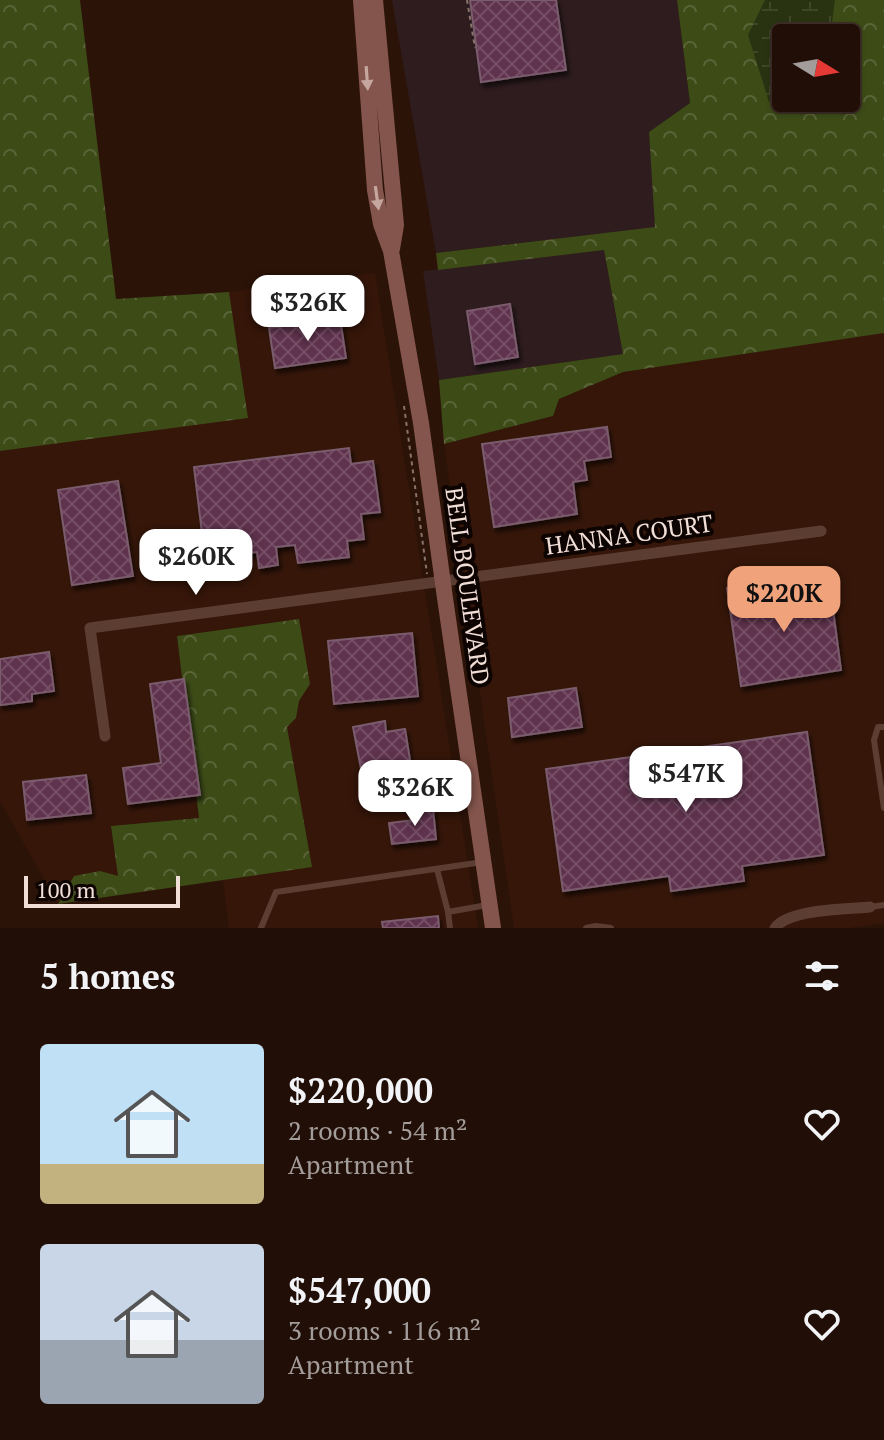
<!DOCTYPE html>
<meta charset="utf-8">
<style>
:root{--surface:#210e06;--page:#291710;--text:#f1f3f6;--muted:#a29c9b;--line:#3e2e28;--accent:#f0a27a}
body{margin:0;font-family:"PT Serif",serif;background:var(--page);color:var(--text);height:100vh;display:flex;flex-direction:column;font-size:30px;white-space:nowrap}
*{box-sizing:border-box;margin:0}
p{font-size:26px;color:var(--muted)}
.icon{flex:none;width:44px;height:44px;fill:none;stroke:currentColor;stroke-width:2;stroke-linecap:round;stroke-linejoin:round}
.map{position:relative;height:928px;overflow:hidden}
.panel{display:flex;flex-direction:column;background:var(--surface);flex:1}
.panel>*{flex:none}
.needle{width:52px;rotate:101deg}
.controls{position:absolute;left:772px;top:24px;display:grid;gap:16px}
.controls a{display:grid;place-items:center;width:88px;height:88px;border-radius:8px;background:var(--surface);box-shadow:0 2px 6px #0004,0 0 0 2px var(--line);font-size:40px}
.scale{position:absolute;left:24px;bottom:20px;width:156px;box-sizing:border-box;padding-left:8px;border:4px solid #f1ded7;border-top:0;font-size:22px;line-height:28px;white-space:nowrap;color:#f1ded7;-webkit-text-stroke:6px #0d0402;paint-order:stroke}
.price{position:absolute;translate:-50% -68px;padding:0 18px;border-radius:16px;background:#fff;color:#222;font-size:26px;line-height:52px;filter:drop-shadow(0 2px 4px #0008)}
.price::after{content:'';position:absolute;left:50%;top:48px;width:24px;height:18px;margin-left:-12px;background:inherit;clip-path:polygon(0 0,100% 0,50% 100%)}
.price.current{background:var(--accent);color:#111}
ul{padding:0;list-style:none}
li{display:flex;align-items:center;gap:24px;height:200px;padding:0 40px}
li span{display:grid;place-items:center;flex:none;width:224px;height:160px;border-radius:8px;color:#555}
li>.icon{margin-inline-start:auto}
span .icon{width:96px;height:96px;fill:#fffc;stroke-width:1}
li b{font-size:34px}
h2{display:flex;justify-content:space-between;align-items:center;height:96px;padding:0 40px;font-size:34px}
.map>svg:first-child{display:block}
.commercial{fill:#2e1c1f}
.built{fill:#361609}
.forest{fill:url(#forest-crowns);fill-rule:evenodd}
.wetland{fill:url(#wetland-marsh)}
.building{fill:url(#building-cross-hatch);stroke:#7a5c6d;stroke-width:2;filter:url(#shadow)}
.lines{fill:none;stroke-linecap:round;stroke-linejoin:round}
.path{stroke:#89736a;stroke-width:2;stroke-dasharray:4 4;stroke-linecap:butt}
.lane{stroke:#5b3d32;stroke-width:6}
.street{stroke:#5b3d32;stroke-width:11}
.secondary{stroke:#84554c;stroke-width:16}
.oneway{fill:#c5a79f}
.labels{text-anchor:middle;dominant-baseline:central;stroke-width:8;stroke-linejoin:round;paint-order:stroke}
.street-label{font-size:24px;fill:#f1ded7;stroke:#0d0402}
</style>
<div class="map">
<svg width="884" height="928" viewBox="0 0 884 928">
<defs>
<pattern id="forest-crowns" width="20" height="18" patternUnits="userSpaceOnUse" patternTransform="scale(2)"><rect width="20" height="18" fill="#3d4b17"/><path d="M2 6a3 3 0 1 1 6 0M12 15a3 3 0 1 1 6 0" fill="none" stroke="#5a6438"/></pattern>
<pattern id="wetland-marsh" width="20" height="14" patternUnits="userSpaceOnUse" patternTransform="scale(2)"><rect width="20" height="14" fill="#293211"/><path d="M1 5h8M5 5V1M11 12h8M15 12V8" fill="none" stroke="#3e4628"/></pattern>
<pattern id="building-cross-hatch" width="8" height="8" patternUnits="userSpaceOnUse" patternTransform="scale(2)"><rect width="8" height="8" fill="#5f314d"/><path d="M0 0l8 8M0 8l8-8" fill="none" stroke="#764e66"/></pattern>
<filter id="shadow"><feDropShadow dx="2.5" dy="4.5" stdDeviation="2" flood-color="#0009"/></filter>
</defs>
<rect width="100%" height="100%" fill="#2c1308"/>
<!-- commercial -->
<path class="commercial" d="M 392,0 L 677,0 L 690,103 L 649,132 L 656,227 L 436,253 Z
M 604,250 L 623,354 L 439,380 L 423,271 Z"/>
<!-- built -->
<path class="built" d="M 375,273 L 478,928 L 229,928 L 223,880 L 312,866 L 287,727 L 296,718 L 299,701 L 310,684 L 298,619 L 177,636 L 199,818 L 111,826 L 119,877 L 74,876 L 58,904 L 0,801 L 0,451 L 248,418 L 229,292 Z
M 884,333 L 884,923 L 850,928 L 514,928 L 444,444 L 553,416 L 559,399 L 623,372 Z"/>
<!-- forest -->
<path class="forest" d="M 0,0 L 80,0 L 116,299 L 229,292 L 248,418 L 0,451 Z
M 677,0 L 884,0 L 884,333 L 623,372 L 559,399 L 553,416 L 444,444 L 439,380 L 623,354 L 604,250 L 438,270 L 436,253 L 655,227 L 649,132 L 690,103 ZM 786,38 L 846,38 L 846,98 L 786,98 Z
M 299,619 L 310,684 L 299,701 L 296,718 L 287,727 L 312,867 L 58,904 L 74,876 L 100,871 L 118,876 L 111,826 L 199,818 L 177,636 Z"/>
<!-- wetland -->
<path class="wetland" d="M 765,0 L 835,0 L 830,38 L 786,38 L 786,98 L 822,98 L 821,105 L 803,109 L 769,102 L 748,35 Z"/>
<!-- building -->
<path class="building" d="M 470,0 L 556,0 L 566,70 L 481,82 Z
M 510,304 L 518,357 L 475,364 L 467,311 Z
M 340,318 L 346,358 L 275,368 L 269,328 Z
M 607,427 L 611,457 L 584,461 L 587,480 L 573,482 L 577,514 L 494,527 L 482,444 Z
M 349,448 L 351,464 L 373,461 L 380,512 L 361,514 L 364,539 L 347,541 L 349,557 L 298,563 L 295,545 L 276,547 L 278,565 L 259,568 L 257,552 L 205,558 L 194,467 Z
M 118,481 L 133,576 L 72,585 L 58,490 Z
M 749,585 L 750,596 L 830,586 L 841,670 L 741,686 L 727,588 Z
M 412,633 L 418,696 L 334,704 L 328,641 Z
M 49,652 L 54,691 L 32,694 L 32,701 L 0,705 L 0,659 Z
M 184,679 L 200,795 L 128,804 L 123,768 L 161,763 L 150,684 Z
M 576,688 L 582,727 L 512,737 L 508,698 Z
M 385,721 L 386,732 L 405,729 L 410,760 L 361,769 L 353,727 Z
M 807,732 L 824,855 L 742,866 L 744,881 L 671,891 L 669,876 L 563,891 L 546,769 Z
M 86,775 L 91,813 L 27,820 L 23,782 Z
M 433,808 L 436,839 L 392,844 L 389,823 L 414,820 L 413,811 Z
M 438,916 L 439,928 L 383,928 L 382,922 Z"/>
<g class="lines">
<!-- path -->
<path class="path" d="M 467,0 L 475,48
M 404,406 L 427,574"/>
<!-- lane -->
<path class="lane" d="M 884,727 L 878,727 L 874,740 L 884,808
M 437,869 L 448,912 L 450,928
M 870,907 L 884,905
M 448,912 L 487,905
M 261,928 L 276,892 L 483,862
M 586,928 L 596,926 L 611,928"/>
<!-- street -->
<path class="street" d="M 105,736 L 90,628 L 821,531
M 775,928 C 788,909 847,909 870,907"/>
<!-- secondary -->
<path class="secondary" d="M 361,0 L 375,190 L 381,224 L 391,251 L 421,423 L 445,598 L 493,928
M 375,0 L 396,225 L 392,249"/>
</g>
<!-- one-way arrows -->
<defs><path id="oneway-solid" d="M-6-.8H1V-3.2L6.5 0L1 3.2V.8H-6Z" transform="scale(2)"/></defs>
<g class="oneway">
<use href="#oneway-solid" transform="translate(367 78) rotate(86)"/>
<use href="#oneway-solid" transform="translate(377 198) rotate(82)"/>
</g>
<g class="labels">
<!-- street labels -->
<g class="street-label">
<text transform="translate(629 534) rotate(-8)">HANNA COURT</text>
<text transform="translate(468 586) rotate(82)">BELL BOULEVARD</text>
</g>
</g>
</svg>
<div class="controls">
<a><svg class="needle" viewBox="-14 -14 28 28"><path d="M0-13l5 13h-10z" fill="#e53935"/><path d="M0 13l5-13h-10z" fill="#a29c9b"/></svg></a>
</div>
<div class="scale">100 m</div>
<b class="price" style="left:308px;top:343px">$326K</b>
<b class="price" style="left:196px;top:597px">$260K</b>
<b class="price current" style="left:784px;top:634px">$220K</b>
<b class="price" style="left:686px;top:814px">$547K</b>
<b class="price" style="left:415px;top:828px">$326K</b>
</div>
<section class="panel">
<h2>5 homes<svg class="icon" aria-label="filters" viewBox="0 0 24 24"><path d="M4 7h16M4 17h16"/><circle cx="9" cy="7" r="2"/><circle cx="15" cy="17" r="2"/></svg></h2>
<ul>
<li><span style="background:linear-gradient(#bfe0f5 75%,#c2b280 0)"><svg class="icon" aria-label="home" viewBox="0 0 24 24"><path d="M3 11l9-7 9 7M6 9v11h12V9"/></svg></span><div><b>$220,000</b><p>2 rooms · 54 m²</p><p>Apartment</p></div><svg class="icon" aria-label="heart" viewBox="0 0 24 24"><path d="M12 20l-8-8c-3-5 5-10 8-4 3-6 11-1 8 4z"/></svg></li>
<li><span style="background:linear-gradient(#c9d6e8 60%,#9aa5b1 0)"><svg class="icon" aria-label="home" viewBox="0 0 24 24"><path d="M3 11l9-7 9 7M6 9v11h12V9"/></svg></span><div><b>$547,000</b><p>3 rooms · 116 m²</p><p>Apartment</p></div><svg class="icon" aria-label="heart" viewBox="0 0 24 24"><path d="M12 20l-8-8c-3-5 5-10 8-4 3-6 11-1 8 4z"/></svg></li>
</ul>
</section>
